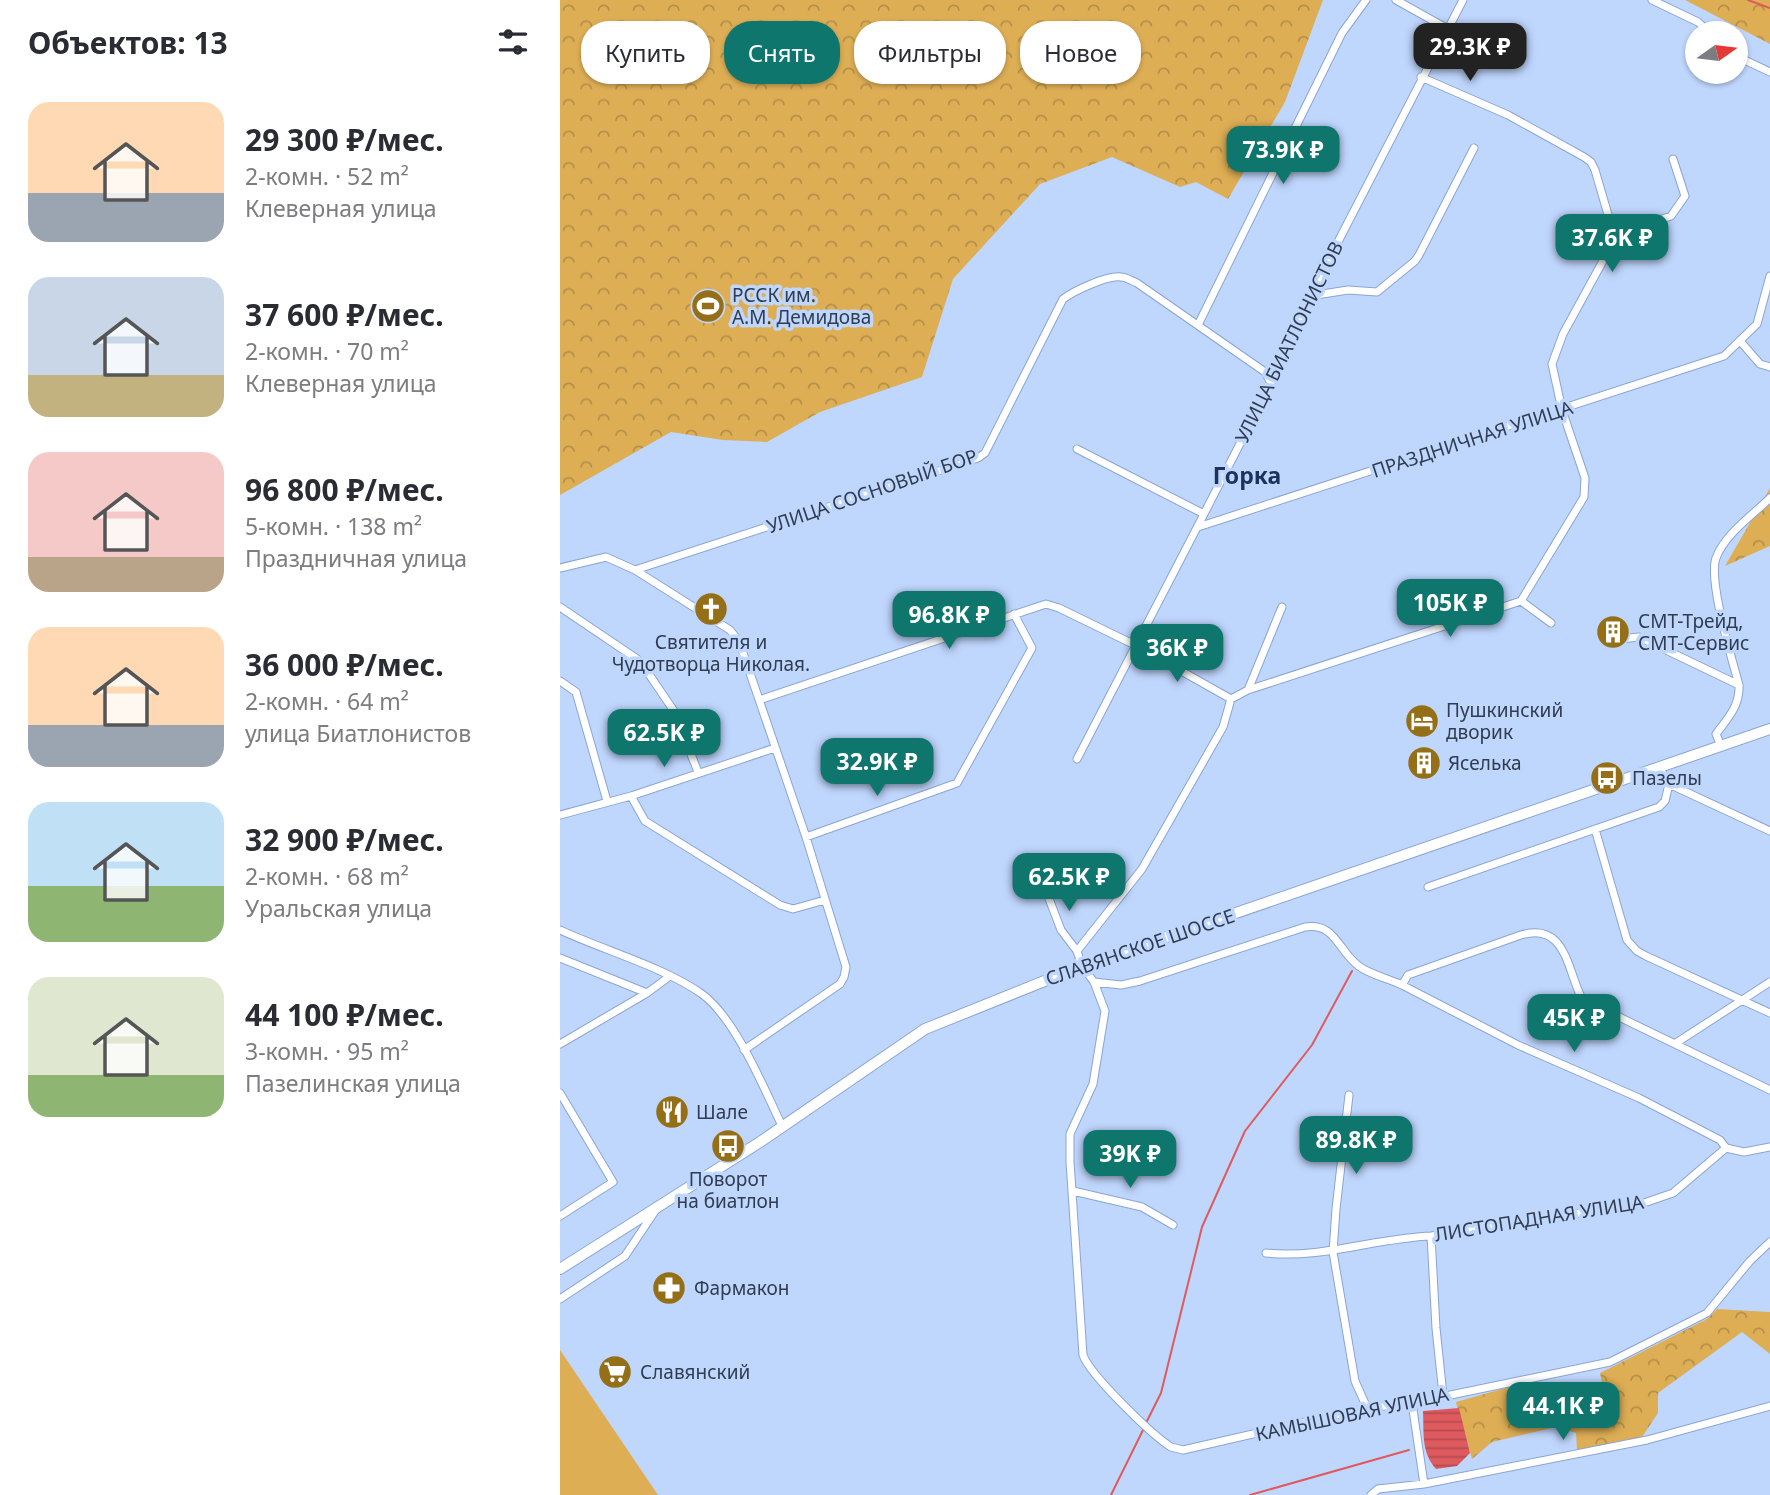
<!DOCTYPE html>
<html lang="ru">
<meta charset="utf-8">
<style>
:root{--surface:#fff;--page:#f2f2f3;--text:#2b2b33;--muted:#7c7c81;--accent:#0f766e}
body{margin:0;font-family:"Noto Sans",sans-serif;background:var(--page);color:var(--text);height:100vh;display:flex;flex-direction:column;font-size:26px;white-space:nowrap}
*{box-sizing:border-box;margin:0}
p{font-size:23px;color:var(--muted)}
.icon{flex:none;width:38px;height:38px;fill:none;stroke:currentColor;stroke-width:2;stroke-linecap:round;stroke-linejoin:round}
.map{position:relative;flex:1;overflow:hidden}
.details{display:flex;flex-direction:column;background:var(--surface);width:560px}
.details>*{flex:none}
.top-card{position:absolute;left:21px;top:21px;width:665px;height:63px;display:flex;gap:14px}
.needle{width:46px;rotate:76deg}
.buttons{position:absolute;left:1125px;top:21px;display:grid;gap:14px}
.buttons a{display:grid;place-items:center;width:63px;height:63px;border-radius:50%;background:var(--surface);box-shadow:0 2px 5px #0004;font-size:35px}
.price{position:absolute;translate:-50% -60px;padding:0 16px;border-radius:14px;background:var(--accent);color:#fff;font-size:23px;line-height:46px;filter:drop-shadow(0 2px 4px #0008)}
.price::after{content:'';position:absolute;left:50%;top:42px;width:21px;height:16px;margin-left:-10px;background:inherit;clip-path:polygon(0 0,100% 0,50% 100%)}
.price.on{background:#222;color:#fff}
ul{padding:0;list-style:none}
li{display:flex;align-items:center;gap:21px;height:175px;padding:0 28px}
li span{display:grid;place-items:center;flex:none;width:196px;height:140px;border-radius:21px;color:#555}
li>.icon{margin-inline-start:auto}
span .icon{width:84px;height:84px;fill:#fffc;stroke-width:1}
li b{font-size:30px}
h2{display:flex;justify-content:space-between;align-items:center;height:84px;padding:0 28px;font-size:30px}
.tag{padding:0 24px;border-radius:28px;background:var(--surface);box-shadow:0 2px 5px #0004;font-size:24px;line-height:63px}
.tag.on{background:var(--accent);color:#fff}
main{display:flex;flex:1;min-height:0}
.map>svg:first-child{display:block}
.grass{fill:#deae55}
.forest{fill:url(#forest-crowns)}
.water{fill:url(#water-rules)}
.lines{fill:none;stroke-linecap:round;stroke-linejoin:round}
.stream{stroke:#df5a5e;stroke-width:2}
.street-casing{stroke:#8aa5d4;stroke-width:9}
.secondary-casing{stroke:#8aa5d4;stroke-width:12}
.street{stroke:#fff;stroke-width:7}
.secondary{stroke:#fff;stroke-width:10}
.labels{text-anchor:middle;dominant-baseline:central;stroke-width:7;stroke-linejoin:round;paint-order:stroke}
.poi-label{font-size:19px;fill:#303c50;stroke:#bfd6fd;text-anchor:start}
.street-label{font-size:19px;fill:#303c50;stroke:#bfd6fd}
.quarter-label{font-size:23px;font-weight:bold;fill:#1d335b;stroke:#bfd6fd}
</style>
<main>
<section class="details">
<h2>Объектов: 13<svg class="icon" aria-label="filters" viewBox="0 0 24 24"><path d="M4 7h16M4 17h16"/><circle cx="9" cy="7" r="2"/><circle cx="15" cy="17" r="2"/></svg></h2>
<ul>
<li><span style="background:linear-gradient(#ffd9b3 65%,#9aa5b1 0)"><svg class="icon" aria-label="home" viewBox="0 0 24 24"><path d="M3 11l9-7 9 7M6 9v11h12V9"/></svg></span><div><b>29 300 ₽/мес.</b><p>2-комн. · 52 m²</p><p>Клеверная улица</p></div></li>
<li><span style="background:linear-gradient(#c9d6e8 70%,#c2b280 0)"><svg class="icon" aria-label="home" viewBox="0 0 24 24"><path d="M3 11l9-7 9 7M6 9v11h12V9"/></svg></span><div><b>37 600 ₽/мес.</b><p>2-комн. · 70 m²</p><p>Клеверная улица</p></div></li>
<li><span style="background:linear-gradient(#f6c9c9 75%,#b9a48a 0)"><svg class="icon" aria-label="home" viewBox="0 0 24 24"><path d="M3 11l9-7 9 7M6 9v11h12V9"/></svg></span><div><b>96 800 ₽/мес.</b><p>5-комн. · 138 m²</p><p>Праздничная улица</p></div></li>
<li><span style="background:linear-gradient(#ffd9b3 70%,#9aa5b1 0)"><svg class="icon" aria-label="home" viewBox="0 0 24 24"><path d="M3 11l9-7 9 7M6 9v11h12V9"/></svg></span><div><b>36 000 ₽/мес.</b><p>2-комн. · 64 m²</p><p>улица Биатлонистов</p></div></li>
<li><span style="background:linear-gradient(#bfe0f5 60%,#8fb573 0)"><svg class="icon" aria-label="home" viewBox="0 0 24 24"><path d="M3 11l9-7 9 7M6 9v11h12V9"/></svg></span><div><b>32 900 ₽/мес.</b><p>2-комн. · 68 m²</p><p>Уральская улица</p></div></li>
<li><span style="background:linear-gradient(#dfe7d0 70%,#8fb573 0)"><svg class="icon" aria-label="home" viewBox="0 0 24 24"><path d="M3 11l9-7 9 7M6 9v11h12V9"/></svg></span><div><b>44 100 ₽/мес.</b><p>3-комн. · 95 m²</p><p>Пазелинская улица</p></div></li>
</ul>
</section>
<div class="map">
<svg width="1210" height="1495" viewBox="0 0 1210 1495">
<defs>
<pattern id="forest-crowns" width="20" height="18" patternUnits="userSpaceOnUse" patternTransform="scale(1.75)"><rect width="20" height="18" fill="#deae55"/><path d="M2 6a3 3 0 1 1 6 0M12 15a3 3 0 1 1 6 0" fill="none" stroke="#b48f49"/></pattern>
<pattern id="water-rules" width="6" height="5" patternUnits="userSpaceOnUse" patternTransform="scale(1.75)"><rect width="6" height="5" fill="#df5a5e"/><path d="M0 2.5h6" fill="none" stroke="#b54c50"/></pattern>
</defs>
<rect width="100%" height="100%" fill="#bfd6fd"/>
<!-- grass -->
<path class="grass" d="M 0,1350 L 98,1495 L 0,1495 Z"/>
<!-- forest -->
<path class="forest" d="M 0,0 L 763,0 L 725,102 L 668,199 L 636,182 L 620,187 L 552,157 L 480,184 L 393,279 L 362,377 L 260,412 L 207,442 L 163,440 L 111,432 L 0,495 Z
M 1125,0 L 1210,0 L 1210,44 Z
M 1210,488 L 1210,546 L 1165,566 Z
M 1157,1309 L 1210,1312 L 1210,1354 L 1182,1332 L 1098,1393 L 1098,1413 L 1082,1437 L 1017,1450 L 1016,1433 L 996,1427 L 932,1442 L 912,1459 L 896,1402 L 974,1380 L 1005,1395 L 1043,1388 L 1040,1373 L 1147,1319 Z"/>
<!-- water -->
<path class="water" d="M 899,1408 L 910,1453 L 897,1466 L 876,1469 C 861,1452 864,1433 863,1411 Z"/>
<g class="lines">
<!-- stream -->
<path class="stream" d="M 1188,0 L 1210,8
M 587,1421 L 601,1393 L 642,1227 L 685,1131 L 752,1045 L 792,971
M 551,1495 L 583,1430
M 690,1495 L 849,1450"/>
<!-- street casing -->
<g class="street-casing">
<path id="street" d="M 836,0 L 888,29
M 1092,0 L 1138,22 L 1150,33
M 1176,56 L 1210,72
M 1052,236 L 1111,216 L 1125,196 L 1113,159
M 750,296 L 788,290 L 817,292 L 855,261 L 859,255 L 914,148
M 638,325 L 782,33 L 806,0
M 1180,341 L 1200,364 L 1210,367
M 517,449 L 644,514
M 638,527 L 1164,356 L 1197,324 L 1210,276
M 0,568 L 46,557 L 75,570 L 418,458 L 425,453 L 503,299 C 514,291 547,275 561,277 C 566,277 572,281 577,283 L 705,372 L 711,383
M 75,570 L 170,630 L 179,641 L 246,837 L 286,967 L 284,977 L 280,984 L 184,1050
M 961,601 L 991,623
M 0,607 L 80,661 L 114,711 L 138,772
M 1050,640 L 1079,637 L 1179,685
M 0,681 L 16,692 L 47,801
M 688,690 L 722,607
M 671,699 L 688,690 L 961,601 L 1024,497 L 1025,478 L 1002,410 L 992,364 L 1003,334 L 1050,248 L 1051,225 L 1035,170 L 1031,162 L 1024,157 L 948,115 L 861,77
M 199,700 L 486,604 L 499,608 L 577,646 L 671,699
M 1161,746 L 1156,734 C 1168,718 1180,706 1179,685 C 1172,659 1148,581 1156,558 C 1165,534 1192,516 1210,498
M 517,759 L 644,514 L 711,383 L 750,296 L 903,0
M 1099,767 L 1109,784 L 1210,831
M 71,796 L 85,821 L 220,905 L 233,909 L 265,900
M 0,815 L 71,796 L 215,748
M 1035,829 L 1067,940 L 1077,951 L 1086,956 L 1210,1013
M 246,837 L 397,783 L 472,648 L 454,614
M 483,861 L 488,896 L 501,930 L 517,951 L 522,966 L 534,982 L 545,1011 L 533,1084 L 510,1134 L 510,1162 L 523,1355 C 530,1375 592,1435 611,1447 L 623,1450 L 807,1408 L 852,1403 L 1050,1362 L 1147,1313 L 1190,1261 L 1210,1242
M 868,887 L 1099,807 L 1105,801 L 1109,784
M 0,930 C 43,950 104,967 142,994 C 175,1018 204,1088 222,1126
M 517,951 L 582,869 L 663,727 L 671,699
M 0,958 L 87,993
M 534,982 L 561,985 L 580,981 L 745,927 C 776,922 778,952 800,967 C 812,975 829,979 842,985 L 848,975 L 958,936 C 1006,919 1007,970 1022,999 L 1210,1090
M 842,985 L 958,1045 L 1079,1098 L 1160,1140 L 1166,1148
M 1116,1043 L 1210,982
M 0,1044 L 87,993 L 110,976
M 0,1093 L 53,1182 L 0,1216
M 789,1095 L 776,1209 L 773,1252 L 795,1381 L 807,1408
M 513,1191 L 582,1207 L 613,1225
M 871,1236 L 876,1328 L 883,1395
M 706,1253 C 763,1259 815,1238 871,1236 L 1084,1203 L 1113,1193 L 1166,1148 L 1184,1152 L 1210,1147
M 0,1299 L 65,1256 L 95,1211
M 852,1403 L 864,1484
M 811,1495 L 818,1489 L 864,1484 L 1087,1440 L 1210,1406"/>
</g>
<!-- secondary casing -->
<g class="secondary-casing">
<path id="secondary" d="M 0,1269 L 200,1142 L 365,1029 L 522,966 L 1210,729"/>
</g>
<!-- street -->
<use href="#street" class="street"/>
<!-- secondary -->
<use href="#secondary" class="secondary"/>
</g>
<!-- icons -->
<defs>
<g id="stadium-disc" transform="scale(1.75)"><circle r="9.5" fill="#956e18" stroke="#bfd6fd"/><path d="M0-5a6.5 5 0 1 0 0 10a6.5 5 0 1 0 0-10ZM-3.5-1.8h7v3.6h-7Z" fill="#fff"/></g>
<g id="church-disc" transform="scale(1.75)"><circle r="9.5" fill="#956e18" stroke="#bfd6fd"/><path d="M-1.2-6h2.4v3.5h3.3v2.4h-3.3V6h-2.4V-.1h-3.3v-2.4h3.3Z" fill="#fff"/></g>
<g id="building-disc" transform="scale(1.75)"><circle r="9.5" fill="#956e18" stroke="#bfd6fd"/><path d="M-4-6H4V6H1V3H-1V6H-4ZM-2.5-4.3h1.7v1.8h-1.7ZM.8-4.3h1.7v1.8H.8ZM-2.5-1h1.7V.8h-1.7ZM.8-1h1.7V.8H.8Z" fill="#fff"/></g>
<g id="hotel-disc" transform="scale(1.75)"><circle r="9.5" fill="#956e18" stroke="#bfd6fd"/><path d="M-6-4.5h1.5V1H6V5H4.5V3h-9V5H-6ZM-4 0a1.8 1.8 0 1 1 3.6 0ZM.5 0V-2.5h3Q6-2.5 6 0Z" fill="#fff"/></g>
<g id="bus-disc" transform="scale(1.75)"><circle r="9.5" fill="#956e18" stroke="#bfd6fd"/><path d="M-5-6H5V4H4V6H2V4H-2V6H-4V4H-5ZM-3.5-4V0h7V-4ZM-3.5 1.2v1.5H-2V1.2ZM2 1.2v1.5H3.5V1.2Z" fill="#fff"/></g>
<g id="restaurant-disc" transform="scale(1.75)"><circle r="9.5" fill="#956e18" stroke="#bfd6fd"/><path d="M-5-6h1v4h1v-4h1v4h1v-4h1v5L-1.5 .5V6h-2V.5L-5-1ZM5-6V6H3V1.5H1.5Q1.5-4 5-6Z" fill="#fff"/></g>
<g id="pharmacy-disc" transform="scale(1.75)"><circle r="9.5" fill="#956e18" stroke="#bfd6fd"/><path d="M-2-6h4v4h4v4h-4v4h-4v-4h-4v-4h4Z" fill="#fff"/></g>
<g id="supermarket-disc" transform="scale(1.75)"><circle r="9.5" fill="#956e18" stroke="#bfd6fd"/><path d="M-6-5.5h2.5l.6 2H6L4.5 2H-2.5L-4.4-4H-6ZM-1.5 3.2a1.3 1.3 0 1 0 .1 0ZM3 3.2a1.3 1.3 0 1 0 .1 0Z" fill="#fff"/></g>
</defs>
<g fill-rule="evenodd">
<use href="#stadium-disc" x="148" y="306"/>
<use href="#church-disc" x="151" y="609"/>
<use href="#building-disc" x="1053" y="632"/>
<use href="#hotel-disc" x="862" y="721"/>
<use href="#building-disc" x="864" y="763"/>
<use href="#bus-disc" x="1047" y="778"/>
<use href="#restaurant-disc" x="112" y="1112"/>
<use href="#bus-disc" x="168" y="1146"/>
<use href="#pharmacy-disc" x="109" y="1288"/>
<use href="#supermarket-disc" x="55" y="1372"/>
</g>
<g class="labels">
<!-- poi labels -->
<g class="poi-label">
<text x="172" y="295">РССК им.<tspan x="172" dy="22">А.М. Демидова</tspan></text>
<text x="1078" y="621">СМТ-Трейд,<tspan x="1078" dy="22">СМТ-Сервис</tspan></text>
<text x="151" y="642" text-anchor="middle">Святителя и<tspan x="151" dy="22">Чудотворца Николая.</tspan></text>
<text x="886" y="710">Пушкинский<tspan x="886" dy="22">дворик</tspan></text>
<text x="888" y="763">Яселька</text>
<text x="1072" y="778">Пазелы</text>
<text x="136" y="1112">Шале</text>
<text x="168" y="1179" text-anchor="middle">Поворот<tspan x="168" dy="22">на биатлон</tspan></text>
<text x="134" y="1288">Фармакон</text>
<text x="80" y="1372">Славянский</text>
</g>
<!-- street labels -->
<g class="street-label">
<text transform="translate(729 342) rotate(-64)">УЛИЦА БИАТЛОНИСТОВ</text>
<text transform="translate(912 439) rotate(-18)">ПРАЗДНИЧНАЯ УЛИЦА</text>
<text transform="translate(312 491) rotate(-19)">УЛИЦА СОСНОВЫЙ БОР</text>
<text transform="translate(580 947) rotate(-19)">СЛАВЯНСКОЕ ШОССЕ</text>
<text transform="translate(979 1218) rotate(-9)">ЛИСТОПАДНАЯ УЛИЦА</text>
<text transform="translate(792 1414) rotate(-12)">КАМЫШОВАЯ УЛИЦА</text>
</g>
<!-- quarter labels -->
<g class="quarter-label">
<text x="687" y="475">Горка</text>
</g>
</g>
</svg>
<div class="buttons">
<a><svg class="needle" viewBox="-14 -14 28 28"><path d="M0-13l5 13h-10z" fill="#e53935"/><path d="M0 13l5-13h-10z" fill="#7c7c81"/></svg></a>
</div>
<b class="price on" style="left:910px;top:83px">29.3K ₽</b>
<b class="price" style="left:723px;top:186px">73.9K ₽</b>
<b class="price" style="left:1052px;top:274px">37.6K ₽</b>
<b class="price" style="left:890px;top:639px">105K ₽</b>
<b class="price" style="left:389px;top:651px">96.8K ₽</b>
<b class="price" style="left:617px;top:684px">36K ₽</b>
<b class="price" style="left:104px;top:769px">62.5K ₽</b>
<b class="price" style="left:317px;top:798px">32.9K ₽</b>
<b class="price" style="left:509px;top:913px">62.5K ₽</b>
<b class="price" style="left:1014px;top:1054px">45K ₽</b>
<b class="price" style="left:796px;top:1176px">89.8K ₽</b>
<b class="price" style="left:570px;top:1190px">39K ₽</b>
<b class="price" style="left:1003px;top:1442px">44.1K ₽</b>
<div class="top-card">
<a class="tag">Купить</a>
<a class="tag on">Снять</a>
<a class="tag">Фильтры</a>
<a class="tag">Новое</a>
</div>
</div>
</main>
